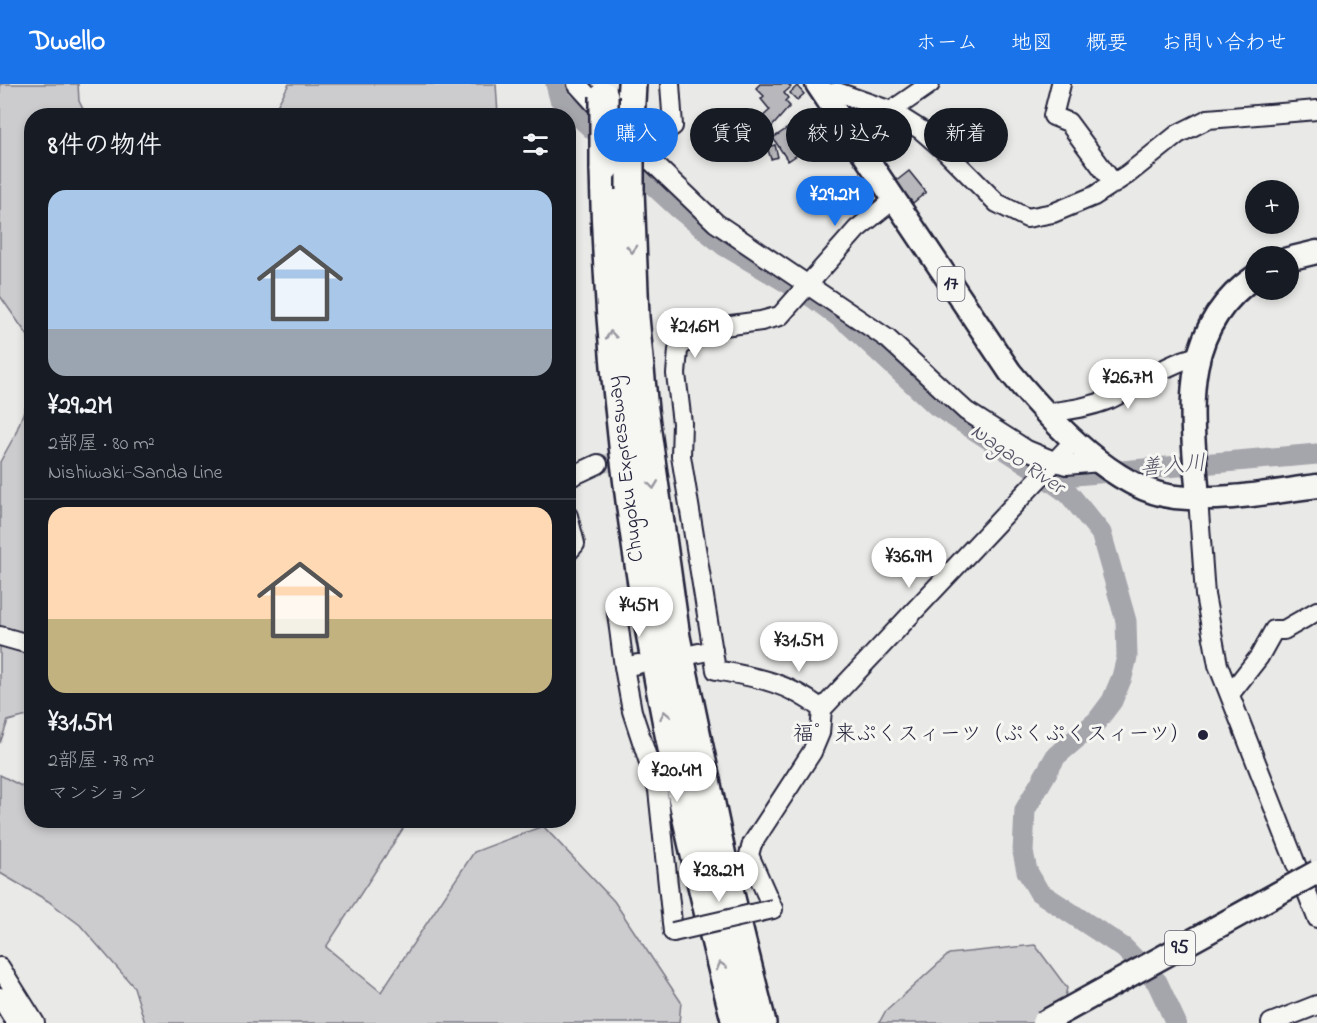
<!DOCTYPE html>
<html lang="ja">
<meta charset="utf-8">
<style>
:root{--surface:#171b24;--page:#20242c;--text:#f1f3f6;--muted:#9ea1a6;--line:#363941;--accent:#1a73e8}
body{margin:0;font-family:"Indie Flower","Klee One",sans-serif;background:var(--page);color:var(--text);height:100vh;display:flex;flex-direction:column;font-size:22px;white-space:nowrap}
*{box-sizing:border-box;margin:0}
p{font-size:20px;color:var(--muted)}
.icon{flex:none;width:33px;height:33px;fill:none;stroke:currentColor;stroke-width:2;stroke-linecap:round;stroke-linejoin:round}
.map{position:relative;flex:1;overflow:hidden}
.drawer{position:absolute;left:24px;top:24px;width:552px;height:720px;display:flex;flex-direction:column;background:var(--surface);border-radius:24px;box-shadow:0 3px 9px #0003}
.drawer>*{flex:none}
.hud{position:absolute;left:594px;top:24px;width:570px;height:54px;display:flex;gap:12px}
.controls{position:absolute;left:1245px;top:96px;display:grid;gap:12px}
.controls a{display:grid;place-items:center;width:54px;height:54px;border-radius:50%;background:var(--surface);box-shadow:0 3px 9px #0003;font-size:30px}
.price{position:absolute;translate:-50% -51px;padding:0 14px;border-radius:21px;background:#fff;color:#222;font-size:20px;line-height:39px;filter:drop-shadow(0 2px 3px #0008)}
.price::after{content:'';position:absolute;left:50%;top:36px;width:18px;height:14px;margin-left:-9px;background:inherit;clip-path:polygon(0 0,100% 0,50% 100%)}
.price.selected{background:var(--accent);color:#fff}
ul{padding:0;list-style:none}
li{display:grid;align-content:center;gap:12px;height:318px;padding:0 24px}
li+li{border-top:2px solid var(--line)}
li span{display:grid;place-items:center;height:186px;border-radius:18px;color:#555}
li>.icon{margin-inline-start:auto}
span .icon{width:108px;height:108px;fill:#fffc;stroke-width:1}
li b{font-size:26px}
h2{display:flex;justify-content:space-between;align-items:center;height:72px;padding:0 24px;font-size:26px}
.tag{padding:0 21px;border-radius:27px;background:var(--surface);box-shadow:0 3px 9px #0003;font-size:21px;line-height:54px}
.tag.selected{background:var(--accent);color:#fff}
header{display:flex;align-items:center;gap:36px;box-sizing:border-box;height:84px;padding:0 30px;background:var(--accent);color:#fff}
header strong{font-size:28px}
nav{display:flex;gap:33px;margin-inline-start:auto;font-size:21px}
.map>svg:first-child{display:block}
.green{fill:#ccccce;stroke:#777784;stroke-width:1.5}
.lines{fill:none;stroke-linecap:round;stroke-linejoin:round}
.river{stroke:#a5a5ac;stroke-width:21}
.building{fill:#b8b8bc;stroke:#22223b;stroke-width:1.5}
.minor-tunnel{stroke:#c1c1c5;stroke-width:18;stroke-dasharray:18 9;stroke-linecap:butt}
.minor-casing{stroke:#22223b;stroke-width:22}
.major-casing{stroke:#22223b;stroke-width:27}
.highway-casing{stroke:#22223b;stroke-width:32}
.minor{stroke:#f6f6f2;stroke-width:18}
.major{stroke:#f6f6f2;stroke-width:22}
.highway{stroke:#f6f6f2;stroke-width:27}
.minor-bridge-casing{stroke:#22223b;stroke-width:22;stroke-linecap:butt}
.major-bridge-casing{stroke:#22223b;stroke-width:27;stroke-linecap:butt}
.highway-bridge-casing{stroke:#22223b;stroke-width:32;stroke-linecap:butt}
.minor-bridge{stroke:#f6f6f2;stroke-width:18}
.major-bridge{stroke:#f6f6f2;stroke-width:22}
.highway-bridge{stroke:#f6f6f2;stroke-width:27}
.oneway{stroke:#9797a0}
.poi-dot{fill:#22223b;stroke:#f6f6f2;stroke-width:2}
.labels{text-anchor:middle;dominant-baseline:central;stroke-width:6;stroke-linejoin:round;paint-order:stroke}
.shield{fill:#f6f6f2;stroke:#626272;stroke-width:1.5}
.shield-label{font-size:20px;font-weight:bold;fill:#22223b}
.street-label{font-size:21px;fill:#22223b;stroke:#f6f6f2}
.poi-label{font-size:21px;fill:#22223b;stroke:#f6f6f2;text-anchor:end}
.water-label{font-size:22px;font-style:italic;fill:#565668;stroke:#f6f6f2}
</style>
<header>
<strong>Dwello</strong>
<nav><a>ホーム</a><a>地図</a><a>概要</a><a>お問い合わせ</a></nav>
</header>
<div class="map">
<svg width="1317" height="939" viewBox="0 0 1317 939">
<rect width="100%" height="100%" fill="#e9e9e7"/>
<filter id="ink" filterUnits="userSpaceOnUse"><feTurbulence type="fractalNoise" baseFrequency=".0167" numOctaves="2"/><feDisplacementMap in="SourceGraphic" scale="12" xChannelSelector="R" yChannelSelector="G"/><feConvolveMatrix kernelMatrix="1 2 1 2 8 2 1 2 1" color-interpolation-filters="sRGB"/></filter>
<g filter="url(#ink)">
<!-- green -->
<path class="green" d="M 0,0 L 78,0 L 79,17 L 86,31 L 32,32 L 31,285 L 28,252 L 0,212 Z
M 289,0 L 496,0 L 498,31 L 272,31 Z
M 31,308 L 31,631 L 8,637 L 0,659 L 0,378 L 15,351 Z
M 0,691 L 31,707 L 32,736 L 408,737 L 326,863 L 381,908 L 474,768 L 543,742 L 614,817 L 681,918 L 679,939 L 145,939 L 134,903 L 80,841 L 48,817 L 0,789 Z
M 1035,861 L 1067,904 L 1059,939 L 879,939 L 885,928 L 949,870 Z"/>
<g class="lines">
<!-- river -->
<path class="river" d="M 556,0 L 560,15 L 677,123 L 725,162 L 815,215 L 850,241 L 937,322 L 1029,381 L 1069,410 L 1101,449 L 1126,537 L 1127,573 L 1122,593 L 1112,617 L 1097,637 L 1056,672 L 1025,726 L 1023,768 L 1027,787 L 1039,808 L 1124,864 L 1157,898 L 1176,939
M 1041,383 L 1075,391 L 1317,370"/>
</g>
<!-- building -->
<path class="building" d="M 760,0 L 788,0 L 791,3 L 784,9 L 788,14 L 785,17 L 790,22 L 770,45 L 760,35 L 770,26 L 761,15 L 764,12 L 756,4 Z
M 797,2 L 804,10 L 797,16 L 790,9 Z
M 871,34 L 877,41 L 865,51 L 859,44 Z
M 800,36 L 815,59 L 788,77 L 773,54 Z
M 880,46 L 894,63 L 881,73 L 867,57 Z
M 775,61 L 778,73 L 771,75 L 767,63 Z
M 909,87 L 926,108 L 913,119 L 895,98 Z"/>
<g class="lines">
<!-- minor-tunnel -->
<path class="minor-tunnel" d="M 598,380 L 666,374"/>
<!-- minor casing -->
<g class="minor-casing">
<path id="minor" d="M 577,0 L 608,34
M 1061,0 L 1053,32 L 1068,38 L 1114,100
M 825,11 L 837,8 L 891,27 L 921,46 L 944,66 L 997,119 L 1027,134 L 1053,129 L 1094,112 L 1128,90 L 1178,50 L 1208,35 L 1317,26
M 891,27 L 930,0
M 627,54 L 716,139 L 888,255 L 966,327 L 1027,366 L 1054,377 L 1066,381 L 1100,378
M 639,66 L 673,42 L 670,0
M 1045,329 C 1068,326 1088,324 1110,315 C 1140,301 1166,279 1199,272
M 568,394 L 598,380
M 1198,414 L 1205,511 L 1218,581 L 1317,834
M 568,432 L 575,460 L 568,468
M 617,529 L 624,583
M 0,552 L 32,561
M 694,570 L 713,566
M 638,580 L 624,583 L 632,627 L 658,706 L 673,848
M 1230,610 L 1259,573 L 1274,546 L 1284,546 L 1317,527
M 822,625 L 1074,357
M 773,825 L 749,771 L 752,760 L 812,668 L 820,649 L 822,625 C 786,598 760,594 716,586 L 681,372 L 682,339 L 676,290 L 678,266 L 694,246 L 761,237 L 780,232 L 857,145 L 893,116
M 0,883 L 35,939
M 0,913 L 16,939
M 1271,939 L 1317,921"/>
</g>
<!-- major casing -->
<g class="major-casing">
<path id="major" d="M 817,0 L 1010,288 C 1048,334 1113,406 1175,413 C 1222,418 1271,408 1317,402
M 1288,175 L 1317,168
M 1198,414 C 1192,333 1176,246 1256,192"/>
</g>
<!-- highway casing -->
<g class="highway-casing">
<path id="highway" d="M 630,37 L 632,0
M 604,85 C 610,380 662,654 736,939
M 630,106 L 635,233 L 644,326 L 676,553 L 729,806 L 762,939"/>
</g>
<!-- minor -->
<use href="#minor" class="minor"/>
<!-- major -->
<use href="#major" class="major"/>
<!-- highway -->
<use href="#highway" class="highway"/>
<!-- minor-bridge casing -->
<g class="minor-bridge-casing">
<path id="minor-bridge" d="M 673,848 L 773,825"/>
</g>
<!-- major-bridge casing -->
<g class="major-bridge-casing">
<path id="major-bridge" d="M 1043,939 L 1317,788"/>
</g>
<!-- highway-bridge casing -->
<g class="highway-bridge-casing">
<path id="highway-bridge" d="M 604,85 L 604,12
M 630,106 L 630,37"/>
</g>
<!-- minor-bridge -->
<use href="#minor-bridge" class="minor-bridge"/>
<!-- major-bridge -->
<use href="#major-bridge" class="major-bridge"/>
<!-- highway-bridge -->
<use href="#highway-bridge" class="highway-bridge"/>
</g>
<!-- one-way arrows -->
<defs><path id="oneway-chevron" d="M-2-3.5L2.5 0L-2 3.5" fill="none" stroke-width="1.6" stroke-linecap="round" stroke-linejoin="round" transform="scale(1.5)"/></defs>
<g class="oneway">
<use href="#oneway-chevron" transform="translate(632 165) rotate(88)"/>
<use href="#oneway-chevron" transform="translate(611 251) rotate(-95)"/>
<use href="#oneway-chevron" transform="translate(653 401) rotate(83)"/>
<use href="#oneway-chevron" transform="translate(665 631) rotate(-101)"/>
<use href="#oneway-chevron" transform="translate(721 882) rotate(-105)"/>
</g>
</g>
<!-- markers -->
<circle class="poi-dot" cx="1203" cy="651" r="6"/>
<g class="labels">
<!-- shield labels -->
<g class="shield">
<rect x="937.5" y="183" width="27" height="34" rx="4.5"/>
<rect x="1165" y="847" width="30" height="34" rx="4.5"/>
</g>
<g class="shield-label">
<text x="951" y="200">17</text>
<text x="1180" y="864">95</text>
</g>
<!-- street labels -->
<g class="street-label">
<text transform="translate(626 385) rotate(-97)">Chugoku Expressway</text>
</g>
<!-- poi labels -->
<g class="poi-label">
<text x="1191" y="651">福゜来ぷくスィーツ（ぷくぷくスィーツ）</text>
</g>
<!-- water labels -->
<g class="water-label">
<text transform="translate(1017 376) rotate(34)">Nagao River</text>
<text transform="translate(1173 383) rotate(-5)">善入川</text>
</g>
</g>
</svg>
<div class="controls">
<a>+</a>
<a>−</a>
</div>
<b class="price selected" style="left:835px;top:143px">¥29.2M</b>
<b class="price" style="left:695px;top:275px">¥21.6M</b>
<b class="price" style="left:1128px;top:326px">¥26.7M</b>
<b class="price" style="left:909px;top:505px">¥36.9M</b>
<b class="price" style="left:639px;top:554px">¥45M</b>
<b class="price" style="left:799px;top:589px">¥31.5M</b>
<b class="price" style="left:677px;top:719px">¥20.4M</b>
<b class="price" style="left:719px;top:819px">¥28.2M</b>
<div class="hud">
<a class="tag selected">購入</a>
<a class="tag">賃貸</a>
<a class="tag">絞り込み</a>
<a class="tag">新着</a>
</div>
<section class="drawer">
<h2>8件の物件<svg class="icon" aria-label="filters" viewBox="0 0 24 24"><path d="M4 7h16M4 17h16"/><circle cx="9" cy="7" r="2"/><circle cx="15" cy="17" r="2"/></svg></h2>
<ul>
<li><span style="background:linear-gradient(#a9c7e8 75%,#9aa5b1 0)"><svg class="icon" aria-label="home" viewBox="0 0 24 24"><path d="M3 11l9-7 9 7M6 9v11h12V9"/></svg></span><div><b>¥29.2M</b><p>2部屋 · 80 m²</p><p>Nishiwaki-Sanda Line</p></div></li>
<li><span style="background:linear-gradient(#ffd9b3 60%,#c2b280 0)"><svg class="icon" aria-label="home" viewBox="0 0 24 24"><path d="M3 11l9-7 9 7M6 9v11h12V9"/></svg></span><div><b>¥31.5M</b><p>2部屋 · 78 m²</p><p>マンション</p></div></li>
</ul>
</section>
</div>
